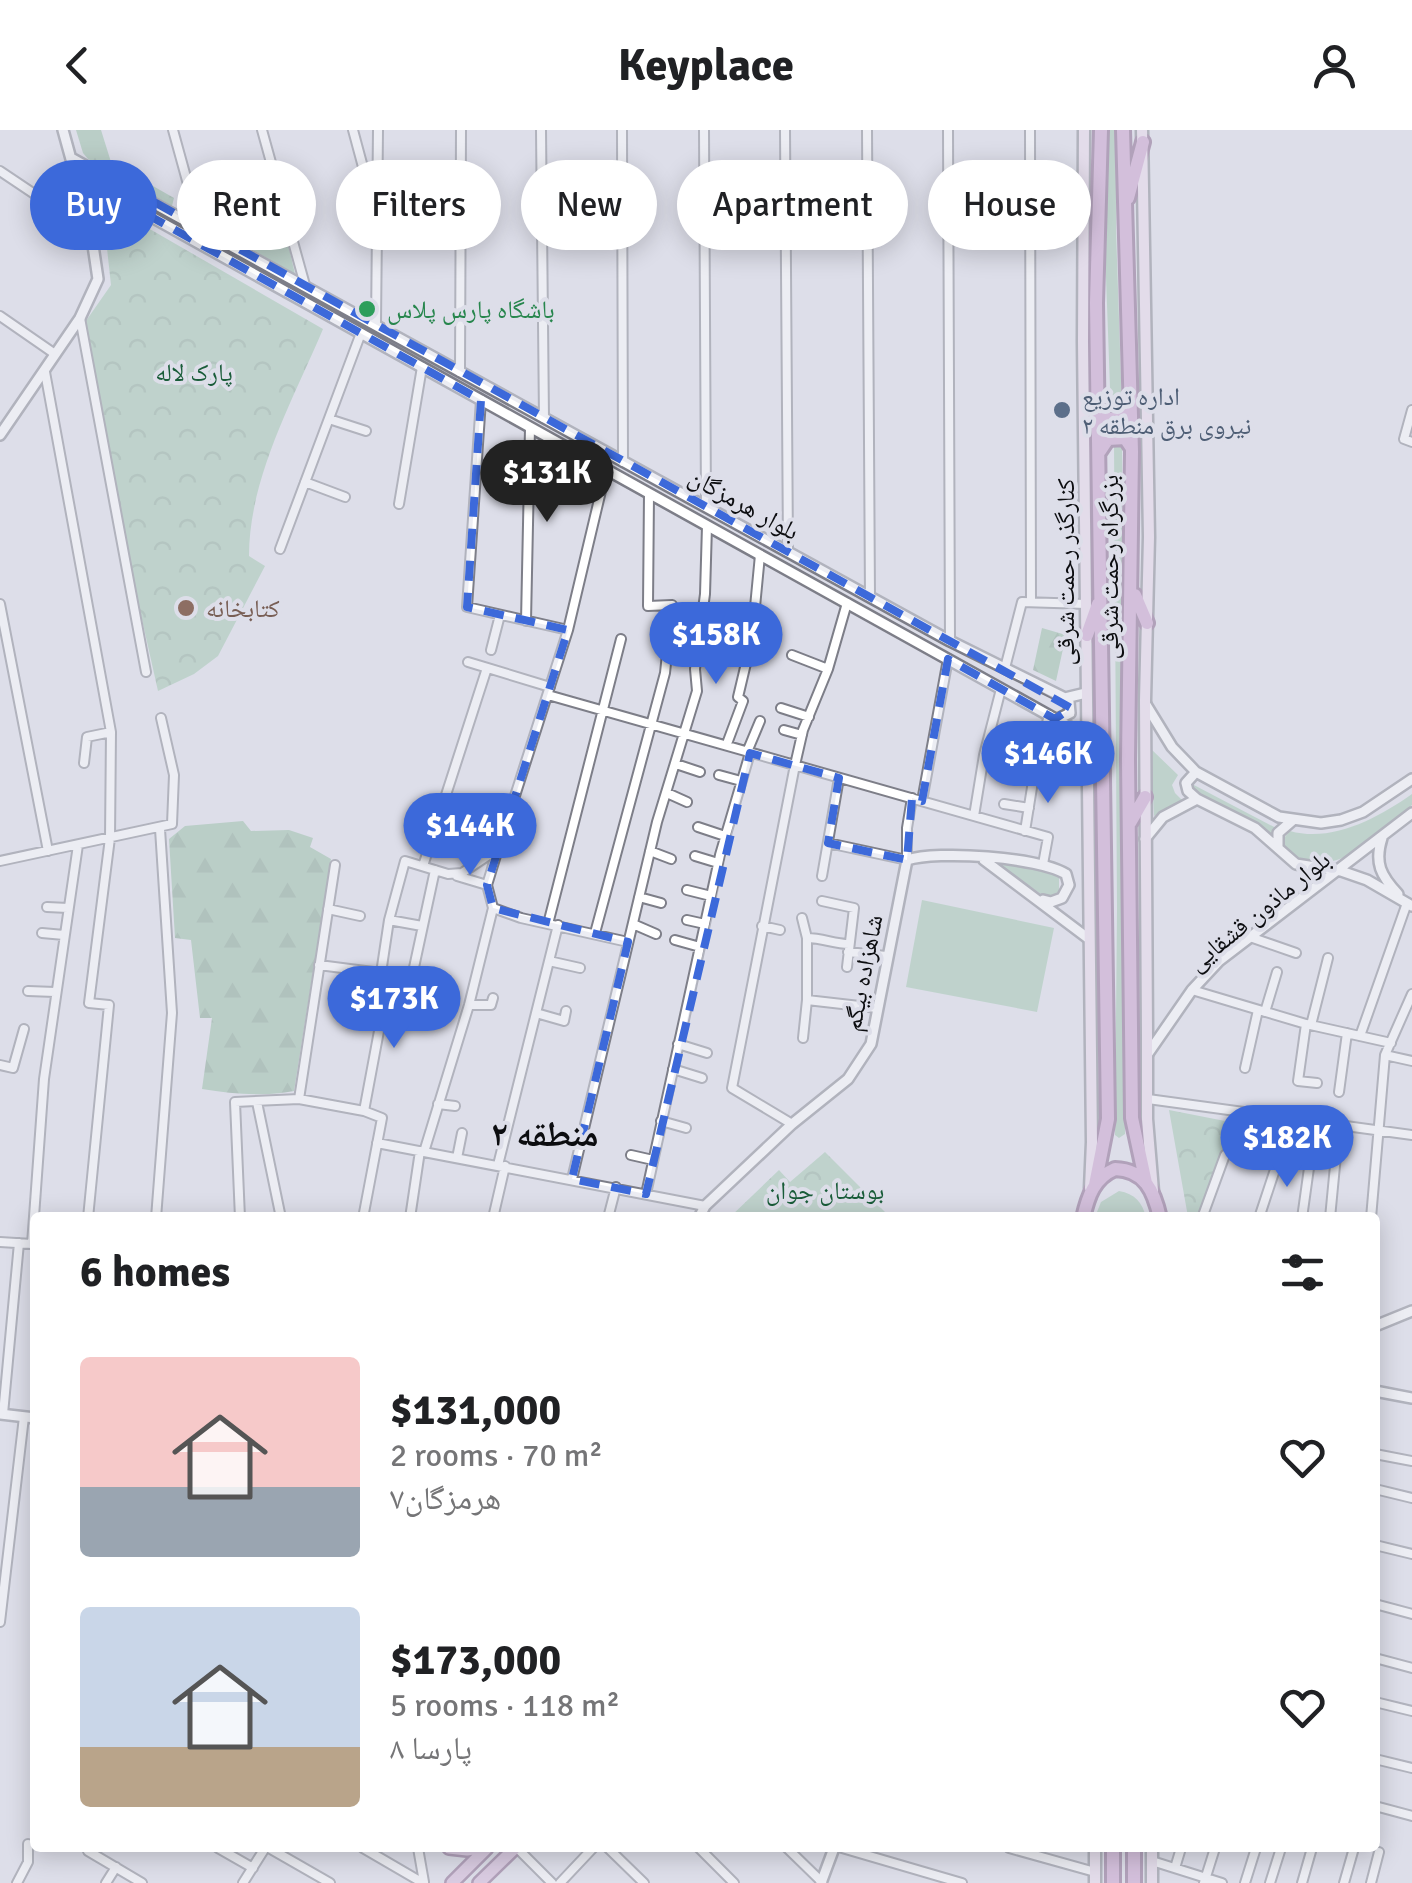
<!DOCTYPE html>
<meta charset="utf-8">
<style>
:root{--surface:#fff;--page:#f2f2f2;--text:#202124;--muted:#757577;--accent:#3c69da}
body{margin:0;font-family:Signika,"Noto Naskh Arabic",sans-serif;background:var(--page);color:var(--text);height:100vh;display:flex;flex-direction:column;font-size:38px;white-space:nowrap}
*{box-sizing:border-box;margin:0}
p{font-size:32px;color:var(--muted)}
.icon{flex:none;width:55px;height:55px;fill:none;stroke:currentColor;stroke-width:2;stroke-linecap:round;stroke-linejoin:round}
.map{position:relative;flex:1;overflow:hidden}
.details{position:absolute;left:30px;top:1082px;width:1350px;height:640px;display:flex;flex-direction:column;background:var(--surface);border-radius:10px;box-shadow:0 5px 25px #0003}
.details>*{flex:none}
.banner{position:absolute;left:30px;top:30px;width:1352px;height:90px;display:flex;gap:20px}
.price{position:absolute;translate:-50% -85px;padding:0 22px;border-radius:35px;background:var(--accent);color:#fff;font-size:32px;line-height:65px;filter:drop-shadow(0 2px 5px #0008)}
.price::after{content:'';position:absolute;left:50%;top:60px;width:30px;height:22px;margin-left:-15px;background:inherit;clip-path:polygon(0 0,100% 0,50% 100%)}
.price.active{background:#222;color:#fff}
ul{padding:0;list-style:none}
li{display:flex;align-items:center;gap:30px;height:250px;padding:0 50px}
li span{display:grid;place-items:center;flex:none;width:280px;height:200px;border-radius:10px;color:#555}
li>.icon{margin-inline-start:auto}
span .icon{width:120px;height:120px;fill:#fffc;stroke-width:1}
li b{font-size:42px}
h2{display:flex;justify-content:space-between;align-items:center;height:120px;padding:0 50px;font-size:42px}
.chip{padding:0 35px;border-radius:45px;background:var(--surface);box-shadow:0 5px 25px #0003;font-size:35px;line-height:90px}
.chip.active{background:var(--accent);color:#fff}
header{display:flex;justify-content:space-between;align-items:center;height:130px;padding:0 50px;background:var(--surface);font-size:45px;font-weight:700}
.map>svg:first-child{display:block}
.green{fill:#9bc4a9}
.forest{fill:url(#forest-firs)}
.park{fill:url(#park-crowns)}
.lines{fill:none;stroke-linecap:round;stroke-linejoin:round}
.minor-casing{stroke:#7d7e88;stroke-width:12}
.tertiary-casing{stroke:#7d7e88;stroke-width:14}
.secondary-casing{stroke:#7d7e88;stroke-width:15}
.primary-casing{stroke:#7d5880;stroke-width:16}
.trunk-casing{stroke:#7d5880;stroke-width:18}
.minor{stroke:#fff;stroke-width:8}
.tertiary{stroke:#fff;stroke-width:9}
.secondary{stroke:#ead9eb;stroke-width:10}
.primary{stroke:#d6b3d7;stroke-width:11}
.trunk{stroke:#c89aca;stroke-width:12}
.marked{fill:none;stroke:#3c69da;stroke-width:8;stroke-dasharray:20 12;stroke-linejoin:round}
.leisure-dot{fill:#2e9e5b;stroke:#dddee9;stroke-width:4}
.service-dot{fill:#5c6f8a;stroke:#dddee9;stroke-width:4}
.education-dot{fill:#8d6e63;stroke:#dddee9;stroke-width:4}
.labels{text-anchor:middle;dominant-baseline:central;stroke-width:8;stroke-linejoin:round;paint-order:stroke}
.leisure-label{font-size:25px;fill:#27864d;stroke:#dddee9;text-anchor:start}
.park-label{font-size:25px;fill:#195c39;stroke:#dddee9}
.service-label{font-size:25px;fill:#4e5e75;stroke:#dddee9;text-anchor:start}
.street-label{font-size:25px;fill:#0c0d10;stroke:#dddee9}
.education-label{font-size:25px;fill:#785e54;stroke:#dddee9;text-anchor:start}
.district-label{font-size:35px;font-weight:bold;fill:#0c0d10;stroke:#dddee9}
</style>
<header><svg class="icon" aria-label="back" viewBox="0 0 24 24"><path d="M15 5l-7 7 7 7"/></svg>Keyplace<svg class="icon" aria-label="person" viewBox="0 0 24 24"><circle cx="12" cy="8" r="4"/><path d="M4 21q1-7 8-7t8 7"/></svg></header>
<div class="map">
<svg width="1412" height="1753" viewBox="0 0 1412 1753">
<defs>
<pattern id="forest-firs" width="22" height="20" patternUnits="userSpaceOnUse" patternTransform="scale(2.5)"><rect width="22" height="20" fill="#90ba9e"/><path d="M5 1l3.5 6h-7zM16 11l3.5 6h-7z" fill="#7b9f87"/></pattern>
<pattern id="park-crowns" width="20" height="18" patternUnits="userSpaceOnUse" patternTransform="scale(2.5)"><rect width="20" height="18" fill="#9bc4a9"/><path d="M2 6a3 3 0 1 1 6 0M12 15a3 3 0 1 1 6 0" fill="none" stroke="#84a790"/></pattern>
</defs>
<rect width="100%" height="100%" fill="#dddee9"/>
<!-- green -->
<path class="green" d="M 1109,0 L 1118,0 L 1116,100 L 1122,278 L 1120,283 L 1111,285 L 1104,92 Z
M 1114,313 L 1122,313 L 1125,1004 L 1119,1008 L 1115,1005 L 1117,778 Z
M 1151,619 L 1178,645 L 1172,655 L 1175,663 L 1184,672 L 1154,686 Z
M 1192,654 L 1276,698 L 1272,706 C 1245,688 1214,677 1190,656 Z
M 1412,664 L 1412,675 C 1380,701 1346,743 1303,731 C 1291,728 1285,721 1283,709 L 1290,701 C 1332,713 1378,688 1412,664 Z
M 995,733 C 1017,735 1041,735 1059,748 L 1059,761 L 1051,767 L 1044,766 Z
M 922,770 L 1054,798 L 1037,882 L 906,857 Z
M 1119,1061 C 1135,1064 1142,1072 1146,1087 L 1095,1087 L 1101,1072 Z"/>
<!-- forest -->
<path class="forest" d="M 76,0 L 101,0 L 111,32 L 174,68 L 172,76 L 88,29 L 83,23 Z
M 287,109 L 295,144 L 251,119 Z
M 1042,498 L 1066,505 L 1056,551 L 1033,540 Z
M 243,691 L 251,701 L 289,700 L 313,708 L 310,717 L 331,729 L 294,961 C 263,967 233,964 202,959 L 212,888 L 200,888 L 191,810 L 175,808 L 169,709 L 185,696 Z"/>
<!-- park -->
<path class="park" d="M 113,82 L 122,83 L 323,199 C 293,270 249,348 249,426 L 265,436 L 218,526 L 194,544 L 158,561 L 117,378 L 81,198 L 111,155 L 104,91 Z
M 1169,980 L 1225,991 L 1224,996 L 1243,999 L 1233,1023 L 1221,1022 L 1197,1087 L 1188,1087 Z
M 825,1022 L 890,1087 L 730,1087 L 779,1040 L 790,1052 Z"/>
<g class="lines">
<!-- minor casing -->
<g class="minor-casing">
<path id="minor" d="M 173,0 L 200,98
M 262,0 L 305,155
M 353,0 L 374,78
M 541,0 L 544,288
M 622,0 L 623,332
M 704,0 L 706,375
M 785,0 L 788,420
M 867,0 L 870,467
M 948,0 L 950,511
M 1030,0 L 1031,472
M 0,41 L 91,102
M 0,186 L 55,224
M 80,188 L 146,542
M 376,194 L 378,0
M 45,242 L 111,602 L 110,708 L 89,873 L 109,875 L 88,1088
M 460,242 L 461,0
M 481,270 L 467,477 L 568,500
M 1412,280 L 1404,309 L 1412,312
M 329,289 L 366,301
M 305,352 L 345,367
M 399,374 L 422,237
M 280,419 L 361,203
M 0,474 L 48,721
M 526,491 L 530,298
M 491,520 L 500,485
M 792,525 L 828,539
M 468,532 L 550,557
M 1005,538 L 1022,472 L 1086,474
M 548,565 L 1048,707 L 1043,734
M 781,578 L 809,587
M 784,600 L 802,605
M 728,611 L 743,571 L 738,567 L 752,508 L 760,425
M 747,622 L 760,591
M 84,633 L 87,607 L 111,602
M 676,634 L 700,642
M 719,645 L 741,651
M 667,663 L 687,672
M 922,671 L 948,529
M 1004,674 L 1029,678
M 974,686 L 984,625 L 1001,559
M 698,697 L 725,706
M 1025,701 L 1034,645 L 1049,585
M 828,713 L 907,730 L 907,698 L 912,668
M 650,721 L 671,729
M 695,726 L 718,733
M 0,731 L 172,694 L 174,645 L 161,588
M 423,736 L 487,538
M 457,746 L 487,755
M 822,746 L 839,648
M 687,760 L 711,766
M 639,767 L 661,773
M 822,771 L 854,778 L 847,837
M 47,777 L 68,778
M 493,778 L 521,788 L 628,812
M 328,779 L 360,786
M 802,788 L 807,808
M 389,790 L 422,796
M 687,790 L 705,794
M 548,794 L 621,509
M 633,794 L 656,804
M 762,796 L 780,800
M 42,803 L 64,805
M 595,803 L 665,543 L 672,475 L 648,476 L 649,364
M 1250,807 L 1296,823
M 675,810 L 700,817
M 848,822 L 886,826
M 549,831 L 580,838
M 319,835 L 381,843
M 388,853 L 433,860
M 410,856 L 435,740
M 1192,860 L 1306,894 L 1391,913
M 28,861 L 55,862
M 807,870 L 807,808 C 823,808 834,814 849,814
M 469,875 L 491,875 L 493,868
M 1265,882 L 1277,842
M 536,883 L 564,891 L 566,881
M 1306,894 L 1298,951 L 1317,953
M 1311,895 L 1328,828
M 1360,906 L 1407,773
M 803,908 L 807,870 L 877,878
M 678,914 L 707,923
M 1385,925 L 1412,931
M 0,935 L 13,938 L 24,899
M 1245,938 L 1258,880
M 673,939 L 702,948
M 1339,962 L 1347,903
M 299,969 L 335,735
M 1148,969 L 1412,1005
M 257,972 L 281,1088
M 438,974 L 455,976
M 364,981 L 388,853 L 381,843 L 389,790 L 405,731 L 448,744 L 462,743 L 498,719 L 568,500 L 606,340
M 661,991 L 686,998
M 792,994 L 732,958 L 795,635 L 803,600 L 828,539 L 847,473
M 377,1013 L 705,1076
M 424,1022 L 469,875 L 493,778 L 487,755 L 498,719
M 631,1025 L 653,1030
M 457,1028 L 462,1003
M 498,1035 L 558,795
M 572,1049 L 657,692 L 697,561 L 695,539 L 705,464 L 707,396
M 646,1064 L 720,725 L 750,623
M 156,1088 L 172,883 L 160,699
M 240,1088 L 235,972 L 299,969 L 364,981 L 382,988 L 363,1088
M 410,1088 L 420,1021
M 493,1088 L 505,1036
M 608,1088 L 616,1057
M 1202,1088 L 1225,1025
M 1259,1088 L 1291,991
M 1302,1088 L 1309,1038
M 1330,1088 L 1339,994
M 1371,1088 L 1385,925 L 1412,864
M 0,1112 L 32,1114 L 44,949 L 78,715
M 3,1284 L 19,1113
M 1375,1324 L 1412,1331
M 1375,1359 L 1412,1368
M 1375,1415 L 1412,1424
M 1375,1474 L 1412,1484
M 0,1492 L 24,1287
M 1375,1528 L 1412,1538
M 1375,1572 L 1412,1581
M 1375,1629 L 1412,1638
M 1375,1676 L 1412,1686
M 218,1718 L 253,1738
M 269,1718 L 330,1753
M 363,1718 L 423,1753
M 418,1718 L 424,1752
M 517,1718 L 552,1753
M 608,1718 L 644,1753
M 699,1718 L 734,1753
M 787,1718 L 822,1752
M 842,1718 L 962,1753
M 1009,1718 L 1095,1742
M 88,1721 L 142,1753
M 1152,1731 L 1222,1753
M 1175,1738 L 1181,1718
M 17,1753 L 28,1732 L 28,1714
M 106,1753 L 116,1737
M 243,1753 L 265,1718
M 560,1753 L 593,1718
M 1204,1753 L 1215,1718
M 1245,1753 L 1256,1718
M 1270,1753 L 1281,1718
M 1302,1753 L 1312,1718
M 1344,1753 L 1354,1718
M 1371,1753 L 1379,1722"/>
</g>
<!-- tertiary casing -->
<g class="tertiary-casing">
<path id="tertiary" d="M 71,28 L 950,511 L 1065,568 L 1086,563
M 86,82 L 113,69 L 148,85 L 1086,606
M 0,305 L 80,188 L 98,149 L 91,102 L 63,0
M 1145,573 L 1172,617 L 1196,642 L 1279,687 L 1321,693 L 1341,690 L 1363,682 L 1412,649
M 1058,589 L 1070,583 L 1069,572 L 1065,568
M 1196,642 L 1186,653 L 1188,661 L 1197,669
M 1382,708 C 1374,733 1381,746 1398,764
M 1145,709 L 1163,687 L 1197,669 L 1255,698 L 1296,734 L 1341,741 L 1367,750 L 1412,776
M 1278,718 L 1278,703 L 1293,690
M 984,730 L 1089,809
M 1043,770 L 1051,772 L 1062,768 L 1069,755 L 1066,744
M 1147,925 L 1192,860 L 1219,831 L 1412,683
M 699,1088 L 705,1076 L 792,994 L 848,949 L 871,914 L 907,730 C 938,720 1038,727 1066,744
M 1375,1196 L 1412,1181
M 1375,1261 L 1412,1268
M 0,1284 L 35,1288
M 821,1753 L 834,1718"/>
</g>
<!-- secondary casing -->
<g class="secondary-casing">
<path id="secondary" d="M 1084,0 L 1083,212 L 1092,1012 L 1090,1058
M 1142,0 L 1149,407 L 1145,570 L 1147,905 L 1147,989 L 1153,1061
M 1095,1718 L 1095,1753
M 1152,1718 L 1152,1753"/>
</g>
<!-- primary casing -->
<g class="primary-casing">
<path id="primary" d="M 449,1718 L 467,1720 L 478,1718
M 452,1753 L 487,1718
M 479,1753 L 515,1718"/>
</g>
<!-- trunk casing -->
<g class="trunk-casing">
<path id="trunk" d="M 1123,0 L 1132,322 L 1128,629 L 1132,988 L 1146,1053
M 1128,68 L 1143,12
M 1099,277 L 1107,289 L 1124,288 L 1130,278
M 1100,321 L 1108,309 L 1125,308 L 1131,317
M 1135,465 L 1147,493
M 1087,505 L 1098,474
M 1130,693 L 1145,667
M 1095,1055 L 1108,989 L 1096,173 L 1101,0
M 1083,1088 C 1088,1066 1094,1048 1115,1039 C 1145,1040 1154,1061 1160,1088
M 1113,1718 L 1113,1753
M 1134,1718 L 1134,1753"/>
</g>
<!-- minor -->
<use href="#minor" class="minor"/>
<!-- tertiary -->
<use href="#tertiary" class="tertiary"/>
<!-- secondary -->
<use href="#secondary" class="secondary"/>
<!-- primary -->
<use href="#primary" class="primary"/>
<!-- trunk -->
<use href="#trunk" class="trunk"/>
</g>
<!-- marked area -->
<path d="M0 0H1412V1753H0ZM 156,73 L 1071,578 L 1055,589 L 948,529 L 922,671 L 912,668 L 907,730 L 828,713 L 839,648 L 750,623 L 646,1064 L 572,1049 L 628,812 L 493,778 L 487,755 L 568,500 L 467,477 L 481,270 L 148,85 Z" fill="#dddee9" fill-opacity=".55" fill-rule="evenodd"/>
<path class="marked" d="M 156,73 L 1071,578 L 1055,589 L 948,529 L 922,671 L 912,668 L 907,730 L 828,713 L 839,648 L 750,623 L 646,1064 L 572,1049 L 628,812 L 493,778 L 487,755 L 568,500 L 467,477 L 481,270 L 148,85 Z"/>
<!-- markers -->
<circle class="leisure-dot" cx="367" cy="179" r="10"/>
<circle class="service-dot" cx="1062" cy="280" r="10"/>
<circle class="education-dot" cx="186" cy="478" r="10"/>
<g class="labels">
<!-- leisure labels -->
<g class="leisure-label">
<text x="387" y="179">باشگاه پارس پلاس</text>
</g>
<!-- park labels -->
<g class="park-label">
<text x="194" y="242">پارک لاله</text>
<text x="825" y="1060">بوستان جوان</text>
</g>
<!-- service labels -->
<g class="service-label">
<text x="1082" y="266">اداره توزیع<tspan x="1082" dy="29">نیروی برق منطقه ۲</tspan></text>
</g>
<!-- street labels -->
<g class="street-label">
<text transform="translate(744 374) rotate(29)">بلوار هرمزگان</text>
<text transform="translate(1109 437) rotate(-90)">بزرگراه رحمت شرقی</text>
<text transform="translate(1065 442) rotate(-90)">کنارگذر رحمت شرقی</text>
<text transform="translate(1259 781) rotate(-39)">بلوار ماذون قشقایی</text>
<text transform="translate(863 843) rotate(-79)">شاهزاده بیگم</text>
</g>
<!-- education labels -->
<g class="education-label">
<text x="206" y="478">کتابخانه</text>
</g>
<!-- district labels -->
<g class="district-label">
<text x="545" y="1004">منطقه ۲</text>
</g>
</g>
</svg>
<b class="price active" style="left:547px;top:395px">$131K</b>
<b class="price" style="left:716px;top:557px">$158K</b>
<b class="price" style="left:1048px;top:676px">$146K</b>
<b class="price" style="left:470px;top:748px">$144K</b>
<b class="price" style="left:394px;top:921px">$173K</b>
<b class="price" style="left:1287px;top:1060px">$182K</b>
<div class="banner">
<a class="chip active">Buy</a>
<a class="chip">Rent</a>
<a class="chip">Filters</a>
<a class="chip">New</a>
<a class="chip">Apartment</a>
<a class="chip">House</a>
</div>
<section class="details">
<h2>6 homes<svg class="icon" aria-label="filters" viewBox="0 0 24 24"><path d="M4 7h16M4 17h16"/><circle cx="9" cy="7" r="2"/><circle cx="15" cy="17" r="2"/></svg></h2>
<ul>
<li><span style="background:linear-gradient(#f6c9c9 65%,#9aa5b1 0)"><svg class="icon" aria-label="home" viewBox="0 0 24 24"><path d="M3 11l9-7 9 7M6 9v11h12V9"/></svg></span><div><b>$131,000</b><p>2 rooms · 70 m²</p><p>هرمزگان۷</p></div><svg class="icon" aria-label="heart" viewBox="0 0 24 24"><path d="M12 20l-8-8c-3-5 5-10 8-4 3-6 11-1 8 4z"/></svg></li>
<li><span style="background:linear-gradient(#c9d6e8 70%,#b9a48a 0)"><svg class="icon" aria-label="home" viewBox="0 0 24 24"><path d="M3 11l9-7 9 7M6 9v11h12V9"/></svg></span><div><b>$173,000</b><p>5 rooms · 118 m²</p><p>۸ پارسا</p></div><svg class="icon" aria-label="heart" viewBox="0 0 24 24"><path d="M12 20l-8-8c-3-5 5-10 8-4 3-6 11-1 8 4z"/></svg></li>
</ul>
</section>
</div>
